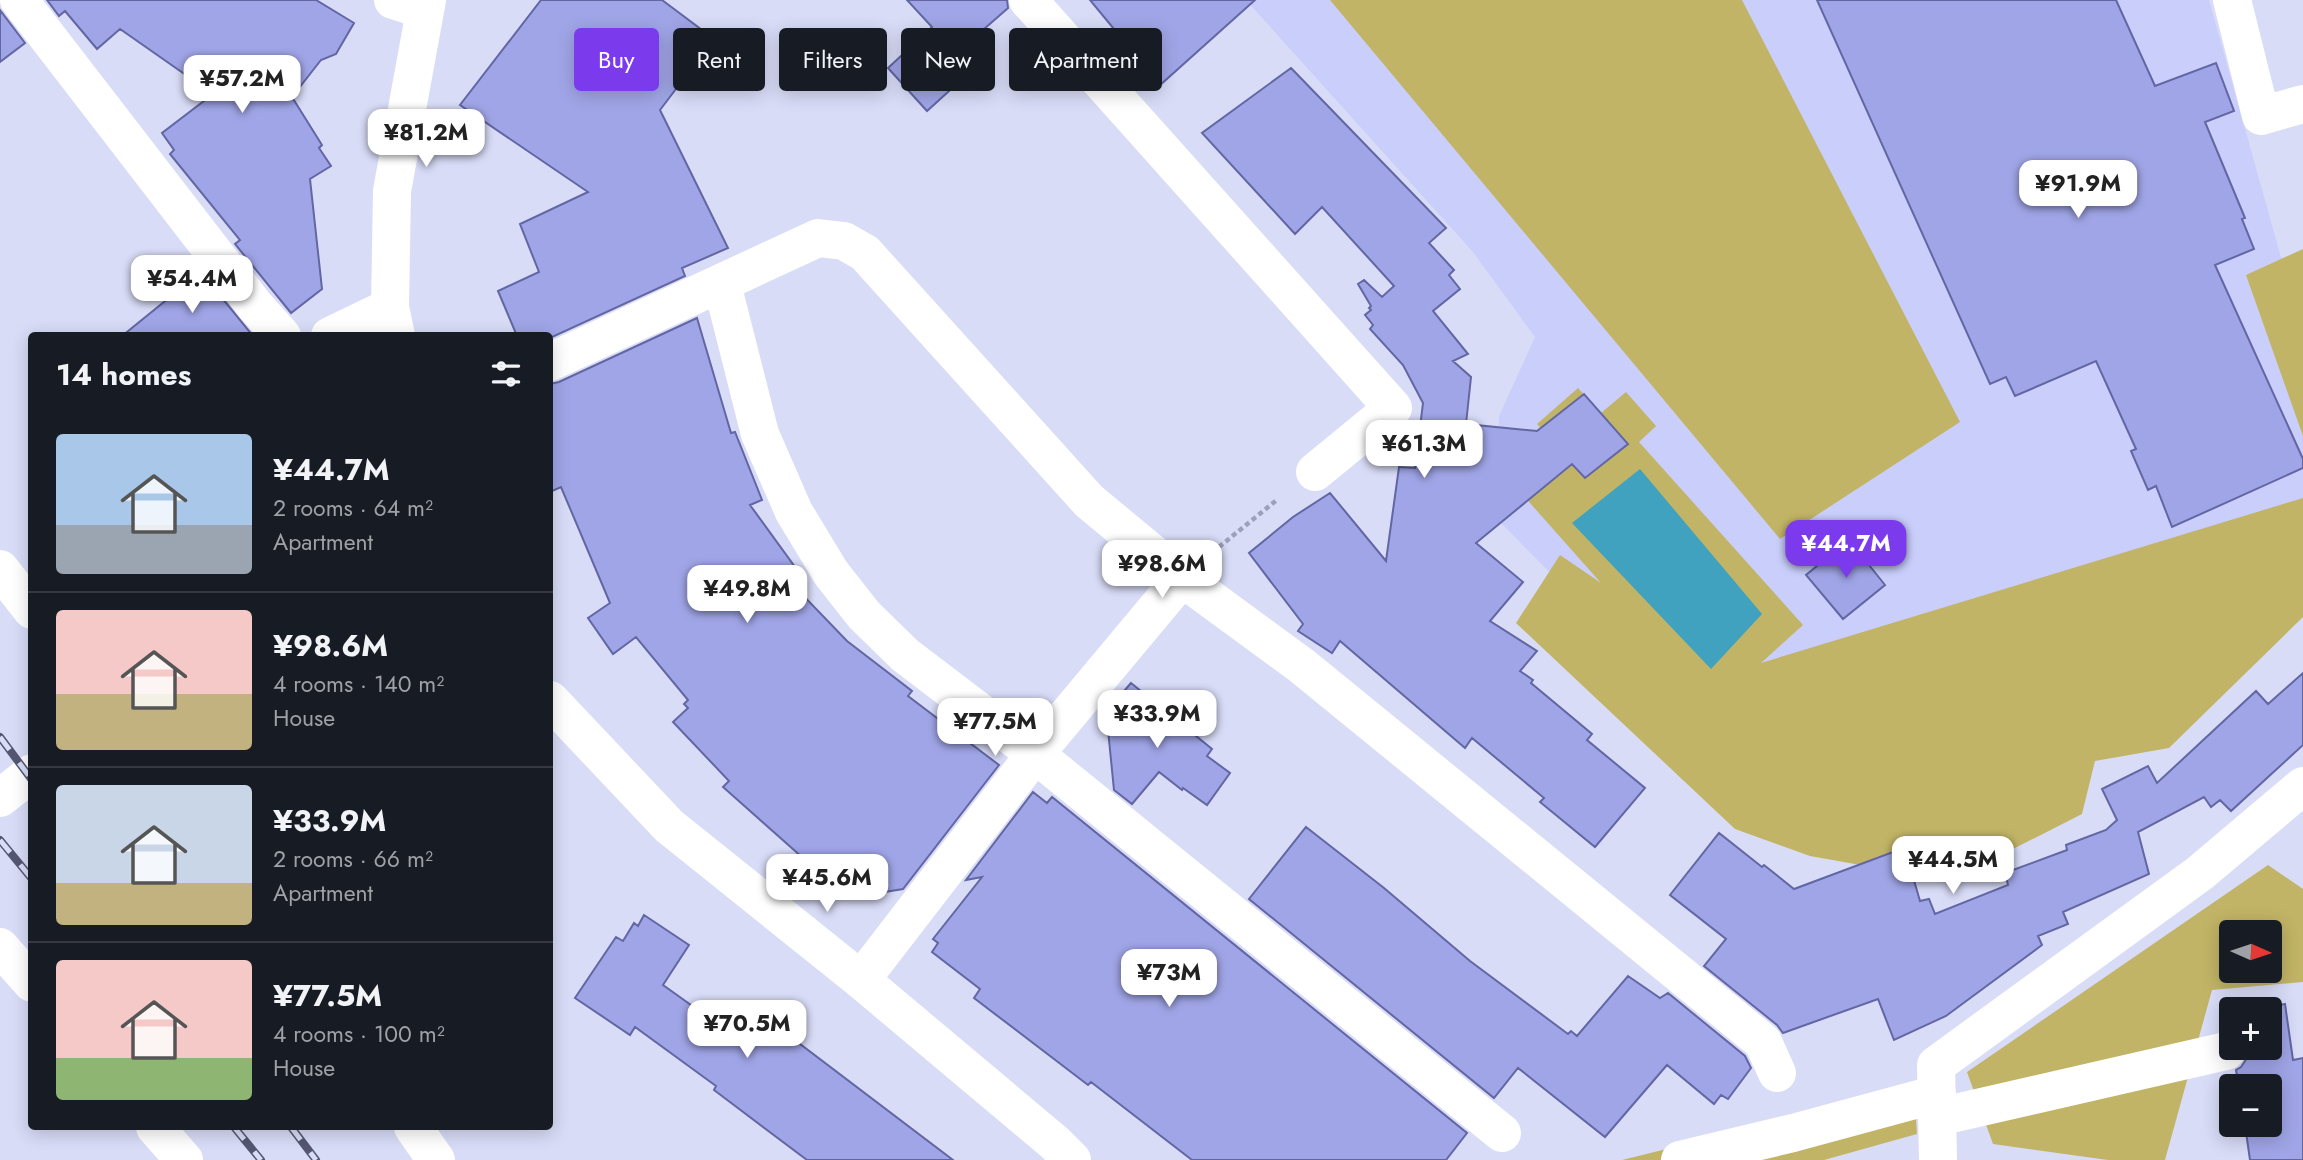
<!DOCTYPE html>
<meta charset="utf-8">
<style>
:root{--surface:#171b24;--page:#242831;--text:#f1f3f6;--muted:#9ea1a6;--line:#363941;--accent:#7c3aed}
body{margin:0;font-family:Jost,sans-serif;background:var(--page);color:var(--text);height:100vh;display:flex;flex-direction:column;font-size:26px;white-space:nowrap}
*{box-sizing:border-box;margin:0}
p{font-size:23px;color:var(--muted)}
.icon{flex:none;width:38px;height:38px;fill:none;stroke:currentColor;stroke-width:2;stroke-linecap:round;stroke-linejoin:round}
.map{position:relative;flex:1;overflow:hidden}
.drawer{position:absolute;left:28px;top:332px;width:525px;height:798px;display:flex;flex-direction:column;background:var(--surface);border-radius:7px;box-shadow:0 4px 18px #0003}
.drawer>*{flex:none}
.top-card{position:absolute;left:574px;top:28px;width:665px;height:63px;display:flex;gap:14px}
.needle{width:46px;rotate:93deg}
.buttons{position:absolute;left:2219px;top:920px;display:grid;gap:14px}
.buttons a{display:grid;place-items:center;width:63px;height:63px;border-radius:7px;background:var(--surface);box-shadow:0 4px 18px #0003;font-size:35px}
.price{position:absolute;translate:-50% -60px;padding:0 16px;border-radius:14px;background:#fff;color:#222;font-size:23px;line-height:46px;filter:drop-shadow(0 2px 4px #0008)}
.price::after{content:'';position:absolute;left:50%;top:42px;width:21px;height:16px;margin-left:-10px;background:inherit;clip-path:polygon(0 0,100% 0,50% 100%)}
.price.current{background:var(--accent);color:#fff}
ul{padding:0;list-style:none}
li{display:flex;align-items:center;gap:21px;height:175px;padding:0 28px}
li+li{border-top:2px solid var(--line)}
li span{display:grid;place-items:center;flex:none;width:196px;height:140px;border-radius:7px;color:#555}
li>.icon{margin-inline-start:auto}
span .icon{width:84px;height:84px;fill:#fffc;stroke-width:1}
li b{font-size:30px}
h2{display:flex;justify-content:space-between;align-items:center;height:84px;padding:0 28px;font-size:30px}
.pill{padding:0 24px;border-radius:7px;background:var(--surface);box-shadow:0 4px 18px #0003;font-size:24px;line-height:63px}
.pill.current{background:var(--accent);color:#fff}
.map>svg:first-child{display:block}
.built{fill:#c9cefb}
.green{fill:#c1b466;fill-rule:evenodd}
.water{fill:#40a2be}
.building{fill:#a0a5e7;stroke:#6266a3;stroke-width:2}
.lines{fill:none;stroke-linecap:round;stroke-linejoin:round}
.path{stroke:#9da0bb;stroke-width:4.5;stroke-dasharray:5 3.5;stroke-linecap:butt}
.pedestrian{stroke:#fff;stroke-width:38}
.minor{stroke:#fff;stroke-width:38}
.tertiary{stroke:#fff;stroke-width:38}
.rail-casing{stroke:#555772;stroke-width:8}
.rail{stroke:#d9dcf7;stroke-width:5;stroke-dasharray:16;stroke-linecap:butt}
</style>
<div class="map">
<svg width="2303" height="1160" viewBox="0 0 2303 1160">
<rect width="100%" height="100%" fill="#d9dcf7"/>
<!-- built -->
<path class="built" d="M 1246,0 L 2209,0 L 2303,336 L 2303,541 L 1789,814 L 1496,518 L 1499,416 L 1535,337 L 1473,252 Z"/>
<!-- green -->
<path class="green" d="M 1330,0 L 1742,0 L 1960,422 L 1780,539 Z
M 2303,249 L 2303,436 L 2246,275 Z
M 1578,388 L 1601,413 L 1626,392 L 1656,426 L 1639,442 L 1803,625 L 1761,663 L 2303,498 L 2303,617 L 2169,748 L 2095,761 L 2082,814 L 1950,881 L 1810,856 L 1735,829 L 1516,623 L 1560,555 L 1601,583 L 1514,485 L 1557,446 L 1537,424 Z
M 2268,865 L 2303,889 L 2303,982 L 2212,990 L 2165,1160 L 2108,1160 L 1993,1144 L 1967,1072 ZM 2231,933 L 2270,933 L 2270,971 L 2231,971 Z
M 1914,1088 L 1917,1134 L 1824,1160 L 1622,1160 Z"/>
<!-- water -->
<path class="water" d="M 1640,469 L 1762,614 L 1711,669 L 1572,523 Z"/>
<!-- building -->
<path class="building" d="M 47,0 L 316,0 L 354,23 L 336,54 L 321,60 L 292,97 L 322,145 L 319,148 L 331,166 L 310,179 L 322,289 L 291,313 L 235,244 L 240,240 L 170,154 L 174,150 L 162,133 L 213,94 L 120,29 L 97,49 L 65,11 L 59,16 Z
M 541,0 L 662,0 L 714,39 L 660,110 L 728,248 L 682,268 L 685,276 L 550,338 L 550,336 L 517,336 L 498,291 L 539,272 L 520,224 L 588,192 L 460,105 Z
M 907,0 L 1007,0 L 1008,8 L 976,36 L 991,53 L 927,111 L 888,68 L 932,27 Z
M 1090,0 L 1255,0 L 1159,86 L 1111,32 L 1114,29 Z
M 1817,0 L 2116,0 L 2155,86 L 2216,63 L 2234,111 L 2205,122 L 2245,218 L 2242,219 L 2254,249 L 2215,265 L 2303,459 L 2303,468 L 2172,527 L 2156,486 L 2148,490 L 2131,451 L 2136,449 L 2096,361 L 2015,396 L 2006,377 L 1990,384 Z
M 0,10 L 25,43 L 0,62 Z
M 1291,68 L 1446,228 L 1429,243 L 1454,270 L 1449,275 L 1460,289 L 1433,311 L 1468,354 L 1453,361 L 1471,377 L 1466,424 L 1537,431 L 1584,394 L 1628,444 L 1585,478 L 1572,464 L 1476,543 L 1523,582 L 1490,621 L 1537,651 L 1520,671 L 1533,680 L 1531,683 L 1592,734 L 1587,740 L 1645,788 L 1595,847 L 1540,802 L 1544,798 L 1472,738 L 1465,748 L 1340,641 L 1332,653 L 1298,631 L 1303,624 L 1249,553 L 1293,517 L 1330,493 L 1386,561 L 1399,467 L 1415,468 L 1423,403 L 1403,365 L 1370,329 L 1373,325 L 1365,315 L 1371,310 L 1369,308 L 1371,306 L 1358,284 L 1364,280 L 1382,297 L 1394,286 L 1322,207 L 1295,234 L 1202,133 Z
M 201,272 L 253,336 L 122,336 Z
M 697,318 L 731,433 L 735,432 L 762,500 L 750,505 L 803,578 L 793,585 L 847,641 L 912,691 L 908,696 L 999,765 L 903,889 L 848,898 L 723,787 L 729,781 L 673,722 L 688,708 L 684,704 L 688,700 L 636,637 L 613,654 L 588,618 L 610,603 L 561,487 L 550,492 L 550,384 L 559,382 Z
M 1849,540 L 1885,585 L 1843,619 L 1806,575 Z
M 2303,673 L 2303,745 L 2231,811 L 2220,800 L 2211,807 L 2204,797 L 2138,832 L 2149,874 L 2063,912 L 2068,924 L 2038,936 L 2042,945 L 1946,1016 L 1894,1040 L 1878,999 L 1783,1033 L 1777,1025 L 1704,966 L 1726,939 L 1670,895 L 1719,833 L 1762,867 L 1764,865 L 1794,889 L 1893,852 L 1903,880 L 1913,877 L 1920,901 L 1929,899 L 1935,914 L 2008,885 L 2005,873 L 2067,850 L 2066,845 L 2106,830 L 2117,820 L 2102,789 L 2148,766 L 2157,783 L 2256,691 L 2268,704 Z
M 1131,683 L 1212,749 L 1207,756 L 1230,773 L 1207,805 L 1183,788 L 1182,790 L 1159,772 L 1132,804 L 1114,790 L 1108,730 L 1099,720 Z
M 1033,792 L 1047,803 L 1052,797 L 1467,1133 L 1446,1160 L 1192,1160 L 1091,1082 L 1088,1085 L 974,998 L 980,989 L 932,952 L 938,943 L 933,939 L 982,877 L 966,880 Z
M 1306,827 L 1384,888 L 1470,961 L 1568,1034 L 1571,1031 L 1577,1036 L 1628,976 L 1660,998 L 1668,993 L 1745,1056 L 1751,1068 L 1728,1099 L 1721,1095 L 1714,1104 L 1667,1065 L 1605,1137 L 1518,1068 L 1494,1098 L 1249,899 Z
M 644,915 L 689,945 L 663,985 L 747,1045 L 767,1019 L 953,1160 L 807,1160 L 714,1090 L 716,1086 L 635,1027 L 630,1035 L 575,998 L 616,937 L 623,941 L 634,923 L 638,926 Z
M 2285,1004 L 2293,1060 L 2303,1058 L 2303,1160 L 2250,1160 L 2245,1125 L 2270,1125 L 2270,1087 L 2239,1087 L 2236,1070 L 2241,1067 L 2247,1058 L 2247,1048 L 2270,1048 L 2270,1010 L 2254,1010 Z"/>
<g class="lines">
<!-- path -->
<path class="path" d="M 1219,547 L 1278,499"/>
<!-- pedestrian -->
<path class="pedestrian" d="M 1938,1117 L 2226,1051
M 1680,1160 L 1793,1133 L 1937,1094"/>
<!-- minor -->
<path class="minor" d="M 19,0 L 255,306 L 282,336
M 393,0 L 424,10
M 1028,0 L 1393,408 L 1315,472
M 2232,0 L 2261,116 L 2303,104
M 722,284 L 760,434 L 794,512 L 831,573 L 864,615 L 905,655 L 1035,754 L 1502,1133
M 330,336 L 390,307
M 550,362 L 818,238 L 844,241 L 865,253 L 1089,501 L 1182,578 L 1302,666 L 1763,1042 L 1777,1073
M 0,947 L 32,983
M 861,980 L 1035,754 L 1182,578
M 155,1127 L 184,1160
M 413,1127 L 436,1160
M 1938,1160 L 1936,1065 L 2200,873 L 2303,786"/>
<!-- tertiary -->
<path class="tertiary" d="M 396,336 L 390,307 L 392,191 L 427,0
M 0,569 L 32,610
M 550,700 L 669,826 L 861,980 L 1055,1143 L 1072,1160
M 0,798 L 32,773"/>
<!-- rail casing -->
<g class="rail-casing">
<path id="rail" d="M 0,737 L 32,780
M 0,840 L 32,879
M 234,1127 L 261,1160
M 291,1127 L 316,1160"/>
</g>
<!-- rail -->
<use href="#rail" class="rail"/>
</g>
</svg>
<div class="buttons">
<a><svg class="needle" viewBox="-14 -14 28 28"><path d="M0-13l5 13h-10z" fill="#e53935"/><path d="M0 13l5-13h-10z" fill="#9ea1a6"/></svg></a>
<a>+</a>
<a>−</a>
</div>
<b class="price" style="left:242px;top:115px">¥57.2M</b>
<b class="price" style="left:426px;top:169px">¥81.2M</b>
<b class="price" style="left:2078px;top:220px">¥91.9M</b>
<b class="price" style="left:192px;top:315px">¥54.4M</b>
<b class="price" style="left:1424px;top:480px">¥61.3M</b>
<b class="price current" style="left:1846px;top:580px">¥44.7M</b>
<b class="price" style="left:1162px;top:600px">¥98.6M</b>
<b class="price" style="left:747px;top:625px">¥49.8M</b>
<b class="price" style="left:1157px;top:750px">¥33.9M</b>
<b class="price" style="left:995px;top:758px">¥77.5M</b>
<b class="price" style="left:1953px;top:896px">¥44.5M</b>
<b class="price" style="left:827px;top:914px">¥45.6M</b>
<b class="price" style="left:1169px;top:1009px">¥73M</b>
<b class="price" style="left:747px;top:1060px">¥70.5M</b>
<div class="top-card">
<a class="pill current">Buy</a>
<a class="pill">Rent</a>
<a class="pill">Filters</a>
<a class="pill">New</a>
<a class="pill">Apartment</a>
</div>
<section class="drawer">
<h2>14 homes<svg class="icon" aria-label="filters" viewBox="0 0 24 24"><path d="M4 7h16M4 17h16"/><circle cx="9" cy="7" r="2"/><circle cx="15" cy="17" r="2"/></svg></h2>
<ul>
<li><span style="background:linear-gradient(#a9c7e8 65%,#9aa5b1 0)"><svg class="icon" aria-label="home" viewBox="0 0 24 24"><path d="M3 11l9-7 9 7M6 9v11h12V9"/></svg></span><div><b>¥44.7M</b><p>2 rooms · 64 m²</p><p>Apartment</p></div></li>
<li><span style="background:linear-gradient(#f6c9c9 60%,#c2b280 0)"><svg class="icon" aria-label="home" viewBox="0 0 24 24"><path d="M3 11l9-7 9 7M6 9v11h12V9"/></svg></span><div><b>¥98.6M</b><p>4 rooms · 140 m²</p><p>House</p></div></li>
<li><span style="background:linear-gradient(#c9d6e8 70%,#c2b280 0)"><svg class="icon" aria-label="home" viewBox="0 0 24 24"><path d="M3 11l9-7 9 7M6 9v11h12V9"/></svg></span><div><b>¥33.9M</b><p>2 rooms · 66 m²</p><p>Apartment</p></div></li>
<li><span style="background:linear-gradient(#f6c9c9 70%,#8fb573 0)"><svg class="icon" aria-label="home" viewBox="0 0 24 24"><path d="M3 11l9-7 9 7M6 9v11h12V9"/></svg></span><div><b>¥77.5M</b><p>4 rooms · 100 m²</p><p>House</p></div></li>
</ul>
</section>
</div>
